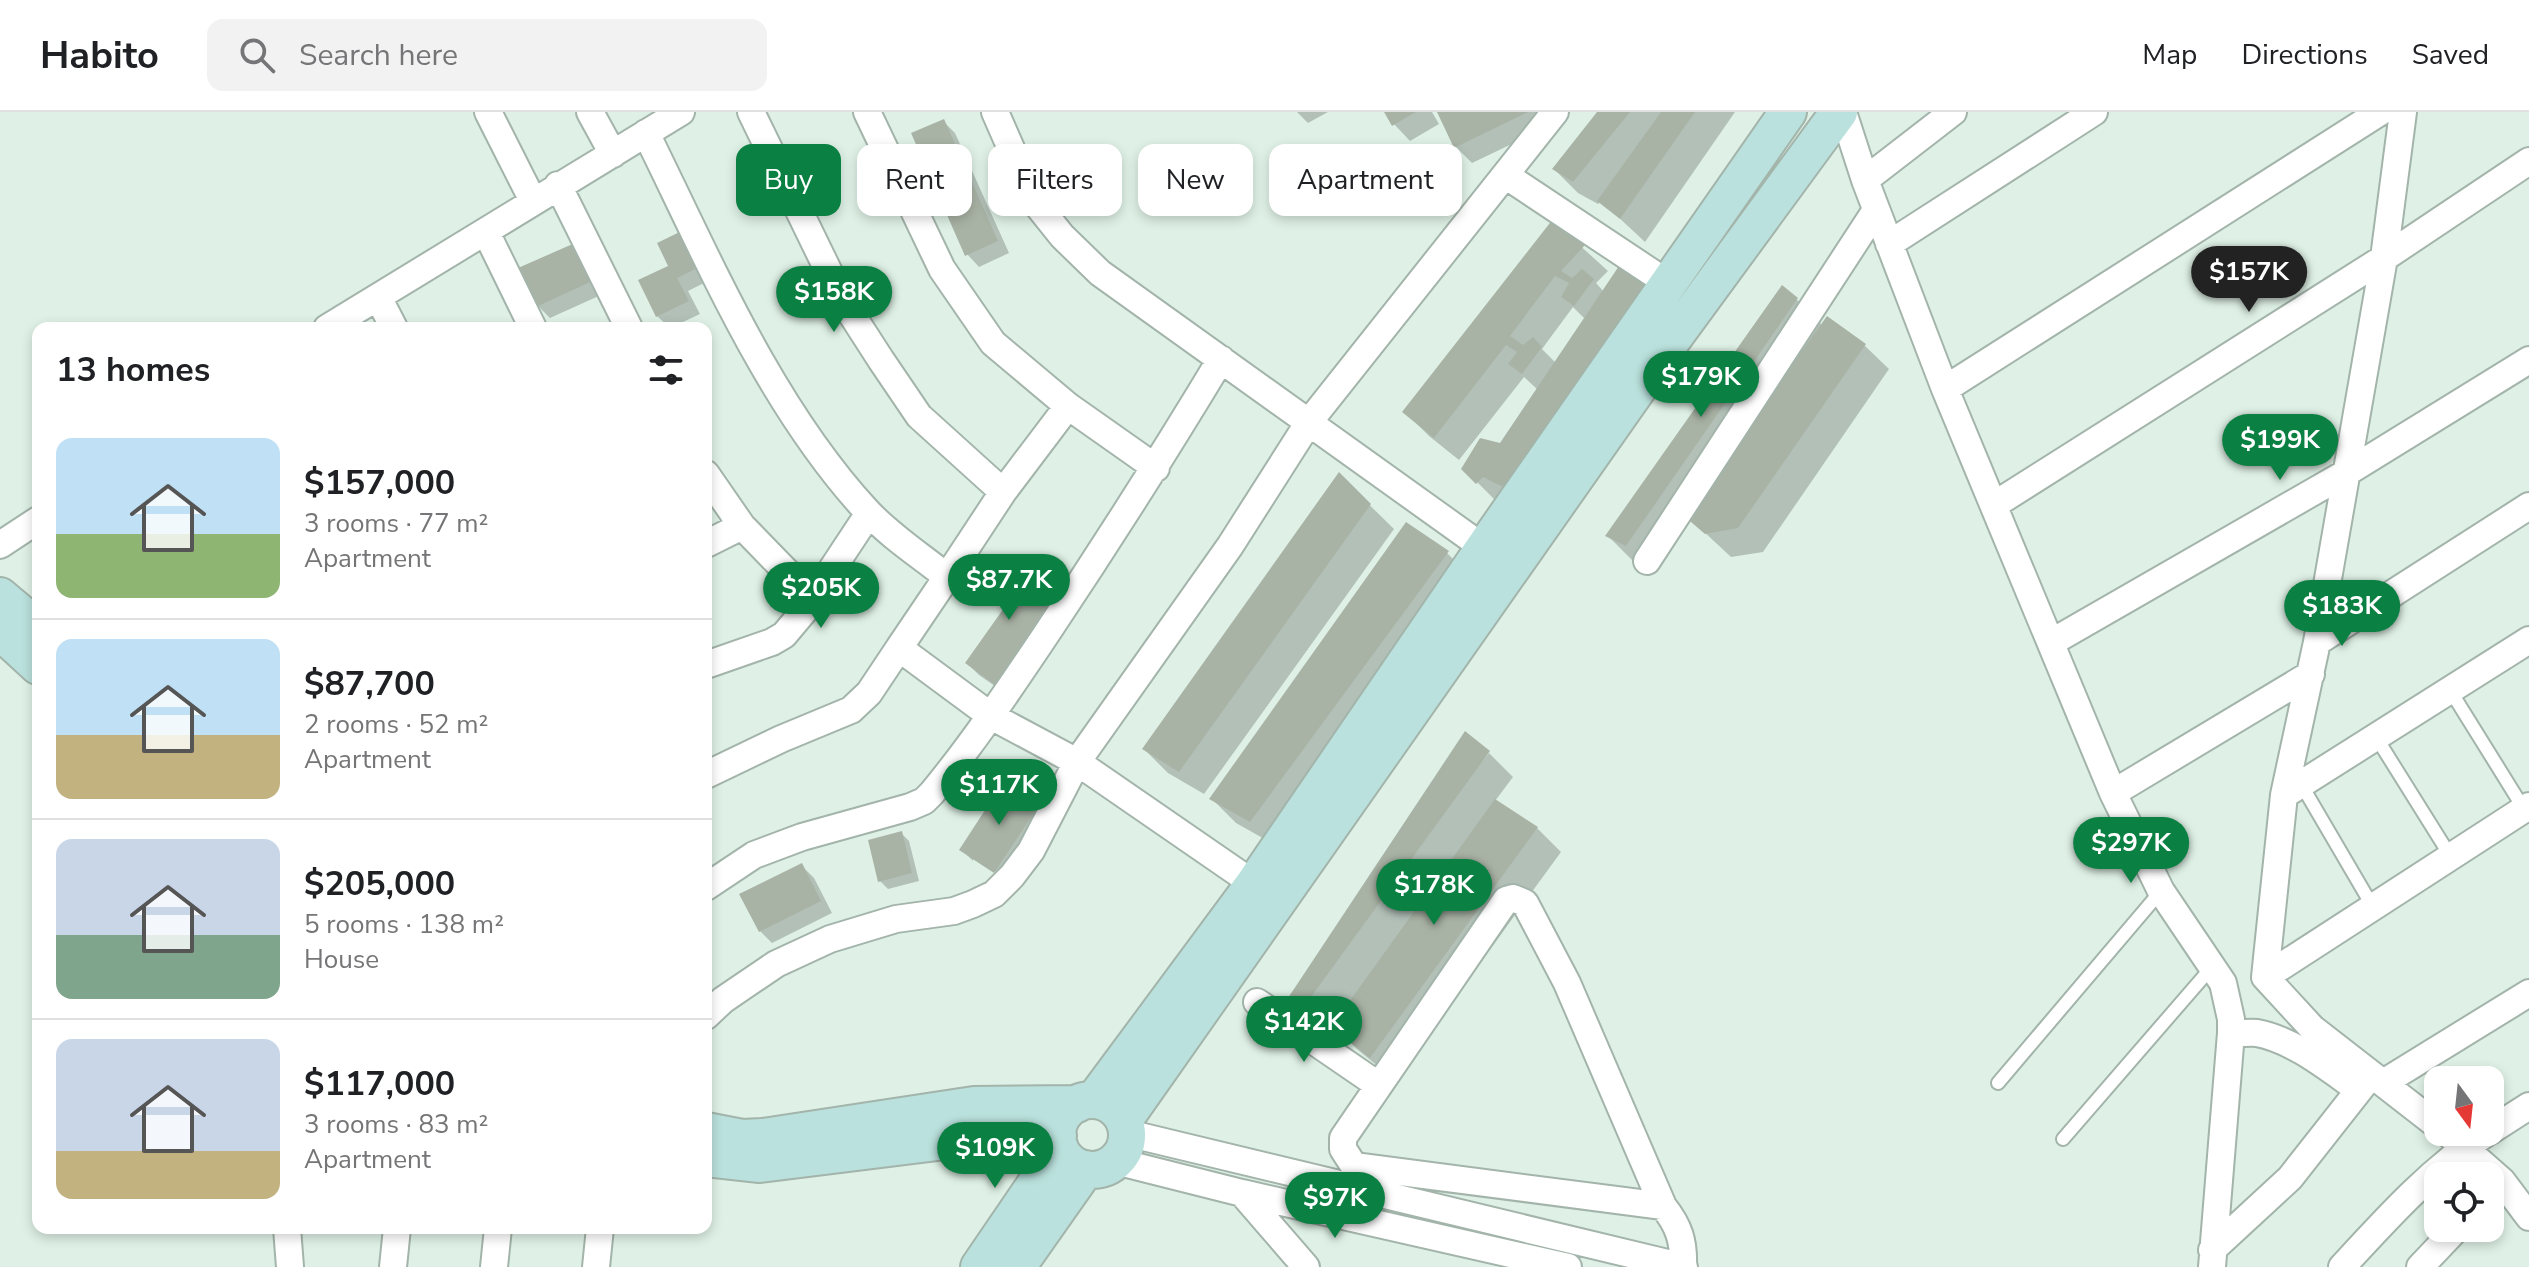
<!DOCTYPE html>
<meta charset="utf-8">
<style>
:root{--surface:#fff;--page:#f2f2f2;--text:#202124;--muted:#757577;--line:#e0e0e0;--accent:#0b8043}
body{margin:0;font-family:"Nunito Sans",sans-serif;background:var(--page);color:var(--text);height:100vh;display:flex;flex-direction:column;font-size:30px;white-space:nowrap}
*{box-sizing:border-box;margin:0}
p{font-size:26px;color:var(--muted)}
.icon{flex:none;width:44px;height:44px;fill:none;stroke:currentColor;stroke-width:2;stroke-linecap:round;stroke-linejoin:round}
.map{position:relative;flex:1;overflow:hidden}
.panel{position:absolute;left:32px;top:210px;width:680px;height:912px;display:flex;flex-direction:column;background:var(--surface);border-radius:16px;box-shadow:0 4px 12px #0003}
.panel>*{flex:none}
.top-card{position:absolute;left:736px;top:32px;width:760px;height:72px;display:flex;gap:16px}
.needle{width:52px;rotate:165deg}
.controls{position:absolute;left:2424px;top:954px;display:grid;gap:16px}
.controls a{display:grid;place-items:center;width:80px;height:80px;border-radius:16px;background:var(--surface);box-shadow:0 4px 12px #0003;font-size:40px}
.price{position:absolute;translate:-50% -68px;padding:0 18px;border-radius:28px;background:var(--accent);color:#fff;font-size:26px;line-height:52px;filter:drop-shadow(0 2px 4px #0008)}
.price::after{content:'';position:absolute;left:50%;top:48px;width:24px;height:18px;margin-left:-12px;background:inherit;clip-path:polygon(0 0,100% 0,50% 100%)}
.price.selected{background:#222;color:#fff}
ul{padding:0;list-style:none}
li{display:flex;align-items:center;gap:24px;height:200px;padding:0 24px}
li+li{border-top:2px solid var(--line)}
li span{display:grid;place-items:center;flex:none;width:224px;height:160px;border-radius:16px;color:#555}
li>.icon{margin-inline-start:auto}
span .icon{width:96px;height:96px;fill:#fffc;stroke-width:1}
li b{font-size:34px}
h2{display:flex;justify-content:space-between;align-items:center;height:96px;padding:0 24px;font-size:34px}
.chip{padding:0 28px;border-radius:16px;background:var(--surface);box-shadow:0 4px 12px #0003;font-size:28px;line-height:72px}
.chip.selected{background:var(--accent);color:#fff}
header{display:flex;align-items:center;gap:48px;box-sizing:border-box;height:112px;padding:0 40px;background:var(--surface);border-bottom:2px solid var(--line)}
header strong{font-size:38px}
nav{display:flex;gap:44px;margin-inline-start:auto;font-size:28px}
.search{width:560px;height:72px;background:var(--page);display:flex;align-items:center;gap:20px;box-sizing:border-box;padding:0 28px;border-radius:16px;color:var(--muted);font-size:30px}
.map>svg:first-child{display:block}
.shadow{fill:#0003;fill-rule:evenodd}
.building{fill:#a9b3a5}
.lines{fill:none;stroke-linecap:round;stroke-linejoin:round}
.lane-casing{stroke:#a3b4aa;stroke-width:16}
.street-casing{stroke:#a3b4aa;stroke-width:30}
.secondary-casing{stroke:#a3b4aa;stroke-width:40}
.lane{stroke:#fff;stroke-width:12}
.street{stroke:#fff;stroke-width:26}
.secondary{stroke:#bae1dd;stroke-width:36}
</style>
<header>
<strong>Habito</strong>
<div class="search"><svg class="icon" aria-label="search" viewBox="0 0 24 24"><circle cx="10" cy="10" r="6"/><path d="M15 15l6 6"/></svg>Search here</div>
<nav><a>Map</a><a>Directions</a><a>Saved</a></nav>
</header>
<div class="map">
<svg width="2529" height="1155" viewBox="0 0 2529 1155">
<rect width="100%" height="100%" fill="#dff1e6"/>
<!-- shadow -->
<path class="shadow" d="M 1297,0 L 1328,0 L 1308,11 Z
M 1387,0 L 1432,0 L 1439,12 L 1410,29 L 1394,12 Z
M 1439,0 L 1554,0 L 1558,10 L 1472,51 L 1456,35 Z
M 1600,0 L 1735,0 L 1645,130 L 1601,89 L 1598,92 L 1578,81 L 1554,57 Z
M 943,9 L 955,21 L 1009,141 L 979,155 L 967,142 Z
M 1554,110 L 1608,159 L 1596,171 L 1604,180 L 1501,394 L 1464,357 L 1501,333 L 1538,278 L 1524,265 L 1459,348 L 1429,324 L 1405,300 ZM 1573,195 L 1586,208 L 1556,251 L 1542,237 Z
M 583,129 L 612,178 L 550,206 L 537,193 Z
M 660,132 L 718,164 L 688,179 L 700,202 L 670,216 L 657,204 L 671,155 Z
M 1796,187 L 1823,214 L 1864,233 L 1889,257 L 1763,440 L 1731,445 L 1687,404 L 1651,457 L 1632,448 L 1608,424 Z
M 1339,363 L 1394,417 L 1204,682 L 1168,661 L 1144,637 Z
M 1447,441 L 1471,465 L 1275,733 L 1236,711 L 1212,687 Z
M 978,475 L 1058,494 L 1012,586 L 979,563 L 967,551 L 1005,498 Z
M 1489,641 L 1513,665 L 1495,689 L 1537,716 L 1561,740 L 1395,968 L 1358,938 L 1332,913 L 1328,918 L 1314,910 L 1290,885 Z
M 1038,694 L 1051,706 L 1004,765 L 973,744 L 973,749 L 962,738 Z
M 901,721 L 909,729 L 919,769 L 888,777 L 880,769 Z
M 802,754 L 814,766 L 832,801 L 772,831 L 760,819 Z"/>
<!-- building -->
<path class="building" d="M 1384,0 L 1416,0 L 1392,14 Z
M 1437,0 L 1528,0 L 1454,36 Z
M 1597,0 L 1630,0 L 1573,70 L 1552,57 Z
M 1661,0 L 1695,0 L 1620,107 L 1597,89 Z
M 944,7 L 998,129 L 965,144 L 911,21 Z
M 1553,107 L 1585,133 L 1561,159 L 1572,166 L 1582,157 L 1594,167 L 1574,194 L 1561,185 L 1569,171 L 1555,164 L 1510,224 L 1523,233 L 1533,225 L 1542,235 L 1522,262 L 1508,252 L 1517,240 L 1506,233 L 1434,326 L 1402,300 Z
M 690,115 L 708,151 L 677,166 L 689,189 L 656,205 L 638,168 L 668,154 L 657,131 Z
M 584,127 L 601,165 L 536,195 L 518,156 Z
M 1619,154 L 1652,176 L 1511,379 L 1483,365 L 1476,372 L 1461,357 L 1480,326 L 1500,331 Z
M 1782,173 L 1798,186 L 1626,434 L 1605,424 Z
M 1827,204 L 1866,232 L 1738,416 L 1705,422 L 1684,404 Z
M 1339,360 L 1371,392 L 1179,660 L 1142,637 Z
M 1406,410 L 1449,439 L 1250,710 L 1209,687 Z
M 996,447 L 1059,492 L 999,576 L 965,551 L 1004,496 L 975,475 Z
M 1465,619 L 1490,639 L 1303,896 L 1288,886 Z
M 1004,669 L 1040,692 L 994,761 L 959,738 Z
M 1495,687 L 1538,715 L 1370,946 L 1331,915 Z
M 902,719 L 912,761 L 878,770 L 868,728 Z
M 802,751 L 821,789 L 759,820 L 739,782 Z"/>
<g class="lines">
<!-- lane casing -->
<g class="lane-casing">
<path id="lane" d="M 2450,578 L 2524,697
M 2376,625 L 2451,745
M 2301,672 L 2373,795
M 1998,971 L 2161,779
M 2063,1027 L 2212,855"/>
</g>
<!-- street casing -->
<g class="street-casing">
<path id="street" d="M 488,0 L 533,89
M 590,0 L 613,42
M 751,0 L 843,189 L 881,248 L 919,304 L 1003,380
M 867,0 L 942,157 L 993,231 L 1068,294 L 1156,356
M 995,0 L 1034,89 L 1062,124 L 1100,161 L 1484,436
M 1843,0 L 1865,68 L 1945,277 L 2113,681 L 2161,779 L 2223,871 L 2231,907 L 2231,921 L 2212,1155
M 2403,0 L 2384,146 L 2317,530 L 2284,683 L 2265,865 L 2312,916 L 2438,1014
M 646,21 C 709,149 770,294 867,399 C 890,424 921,444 947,465 L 1003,380 L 1068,294
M 1505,63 L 1669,172
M 1865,68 L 1953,0
M 558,73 L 629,216
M 486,120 L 533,216
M 1889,132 L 2094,0
M 378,185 L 394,216
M 327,216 L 681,0
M 1945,277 L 2380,0
M 706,362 L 742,414 L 812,486
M 1994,393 L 2384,146 L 2529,49
M 706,432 L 742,414
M 0,433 L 38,408
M 1647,449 L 1876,98
M 2052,530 L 2346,361 L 2529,248
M 2317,530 L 2529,394
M 899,536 L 947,465
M 706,553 L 772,530 L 784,523 L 805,498 L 869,401
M 706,663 L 781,627 L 851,598 L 869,581 L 899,536 L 991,604 L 1077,650 L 1254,772
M 2113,681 L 2311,562
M 2284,683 L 2529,528
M 706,775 L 754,743 L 802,725 L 910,695 L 924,689 L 932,681 C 974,630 1010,576 1047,521 C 1107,431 1165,340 1221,247
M 2265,865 L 2529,694
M 1257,890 L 1378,973
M 706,904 L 723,888 L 776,852 L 830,827 L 896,807 L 954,799 L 973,792 L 994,782 L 1012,764 L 1031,739 L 1077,650 L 1230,434 L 1309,310 L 1555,0
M 2231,921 C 2239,922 2249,920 2257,921 C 2294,928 2329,957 2359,978
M 2383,971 L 2529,881
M 2490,1019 L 2529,994
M 1127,1021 L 1684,1155
M 2452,1025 L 2502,1069 L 2529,1105
M 1115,1049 L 1242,1081 L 1568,1155
M 1242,1081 L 1306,1155
M 1663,1094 L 1354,1054 L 1343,1037 L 1343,1026 L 1506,788 L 1513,786 L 1525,791 L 1567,871 L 1663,1094 C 1679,1114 1684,1129 1683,1155
M 287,1116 L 290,1155
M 2212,1138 L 2290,1066 L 2371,963
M 393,1155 L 397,1116
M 494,1155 L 498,1116
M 596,1155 L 600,1116
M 2342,1155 C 2387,1106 2432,1056 2488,1020
M 2420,1155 L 2457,1116"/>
</g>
<!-- secondary casing -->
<g class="secondary-casing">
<path id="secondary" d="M 0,484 L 38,516
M 0,519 L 38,554
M 1094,988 L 1254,772 L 1484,436 L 1788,0
M1057 1023a35 35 0 1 1 70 0a35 35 0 1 1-70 0Z
M 1124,1008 L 1672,228 L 1839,0
M 706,1019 L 742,1026 L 763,1025 L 974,993 L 1077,992
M 706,1046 L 760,1052 L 970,1026 L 1058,1024
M 979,1155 L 1060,1036
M 1017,1155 L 1086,1057"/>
</g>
<!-- lane -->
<use href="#lane" class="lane"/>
<!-- street -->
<use href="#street" class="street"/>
<!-- secondary -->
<use href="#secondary" class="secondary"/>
</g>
</svg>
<div class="controls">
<a><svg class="needle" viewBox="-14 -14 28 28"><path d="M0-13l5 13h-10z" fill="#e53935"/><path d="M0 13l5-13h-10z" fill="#757577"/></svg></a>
<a><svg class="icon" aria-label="locate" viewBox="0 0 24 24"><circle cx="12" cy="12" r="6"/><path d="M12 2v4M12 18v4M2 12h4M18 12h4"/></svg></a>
</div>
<b class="price selected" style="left:2249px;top:202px">$157K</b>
<b class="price" style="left:834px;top:222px">$158K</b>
<b class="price" style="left:1701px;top:307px">$179K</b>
<b class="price" style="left:2280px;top:370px">$199K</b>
<b class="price" style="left:1009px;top:510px">$87.7K</b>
<b class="price" style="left:821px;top:518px">$205K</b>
<b class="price" style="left:2342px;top:536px">$183K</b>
<b class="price" style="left:999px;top:715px">$117K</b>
<b class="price" style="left:2131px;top:773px">$297K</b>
<b class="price" style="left:1434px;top:815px">$178K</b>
<b class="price" style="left:1304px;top:952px">$142K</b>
<b class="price" style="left:995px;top:1078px">$109K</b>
<b class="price" style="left:1335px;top:1128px">$97K</b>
<div class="top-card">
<a class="chip selected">Buy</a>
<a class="chip">Rent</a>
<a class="chip">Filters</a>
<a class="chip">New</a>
<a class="chip">Apartment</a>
</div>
<section class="panel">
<h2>13 homes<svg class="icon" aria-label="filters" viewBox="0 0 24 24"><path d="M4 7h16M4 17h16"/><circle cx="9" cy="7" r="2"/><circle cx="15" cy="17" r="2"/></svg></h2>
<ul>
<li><span style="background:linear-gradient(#bfe0f5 60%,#8fb573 0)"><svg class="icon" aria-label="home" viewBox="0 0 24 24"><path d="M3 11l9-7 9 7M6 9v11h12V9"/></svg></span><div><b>$157,000</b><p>3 rooms · 77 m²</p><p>Apartment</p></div></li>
<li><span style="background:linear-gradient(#bfe0f5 60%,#c2b280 0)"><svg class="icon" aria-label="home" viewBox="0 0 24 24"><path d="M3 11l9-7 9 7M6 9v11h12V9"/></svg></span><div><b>$87,700</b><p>2 rooms · 52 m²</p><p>Apartment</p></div></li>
<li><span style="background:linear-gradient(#c9d6e8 60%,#7fa58c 0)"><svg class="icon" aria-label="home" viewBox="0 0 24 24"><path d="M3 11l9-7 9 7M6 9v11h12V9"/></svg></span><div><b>$205,000</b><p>5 rooms · 138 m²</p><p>House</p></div></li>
<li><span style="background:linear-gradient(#c9d6e8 70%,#c2b280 0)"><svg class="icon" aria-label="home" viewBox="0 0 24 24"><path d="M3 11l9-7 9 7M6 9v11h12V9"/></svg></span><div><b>$117,000</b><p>3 rooms · 83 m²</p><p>Apartment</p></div></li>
</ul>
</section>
</div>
